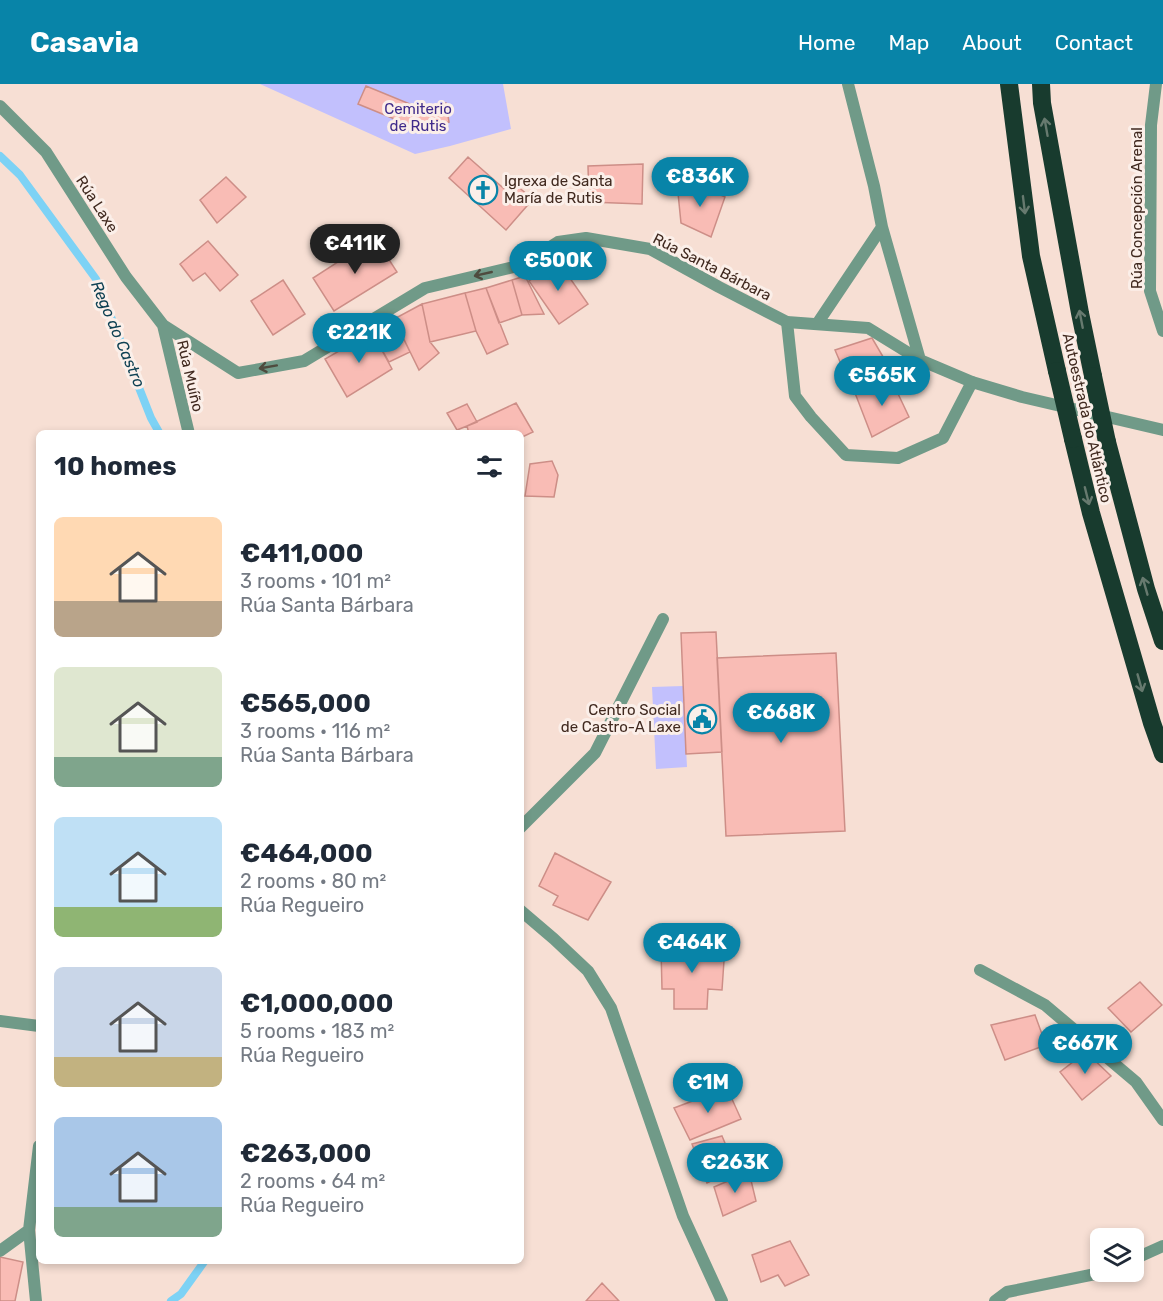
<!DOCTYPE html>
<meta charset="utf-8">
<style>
:root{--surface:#fff;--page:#f6f6f7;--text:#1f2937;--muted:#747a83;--accent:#0884a8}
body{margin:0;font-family:Rubik,sans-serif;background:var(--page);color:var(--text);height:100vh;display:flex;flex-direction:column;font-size:22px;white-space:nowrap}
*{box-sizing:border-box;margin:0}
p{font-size:20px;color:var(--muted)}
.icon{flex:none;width:33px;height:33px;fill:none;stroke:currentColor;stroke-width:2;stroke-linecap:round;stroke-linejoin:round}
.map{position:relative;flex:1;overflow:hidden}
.sheet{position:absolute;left:36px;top:346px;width:488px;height:834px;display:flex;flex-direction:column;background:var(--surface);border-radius:9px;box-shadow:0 3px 9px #0003}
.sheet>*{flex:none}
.controls{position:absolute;left:1090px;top:1144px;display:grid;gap:12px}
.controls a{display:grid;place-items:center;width:54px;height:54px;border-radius:9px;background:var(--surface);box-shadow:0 3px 9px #0003;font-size:30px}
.price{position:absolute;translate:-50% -51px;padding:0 14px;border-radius:21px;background:var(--accent);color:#fff;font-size:20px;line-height:39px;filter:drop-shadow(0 2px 3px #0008)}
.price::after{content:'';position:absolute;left:50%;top:36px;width:18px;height:14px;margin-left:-9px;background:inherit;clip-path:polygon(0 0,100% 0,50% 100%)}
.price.current{background:#222;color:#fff}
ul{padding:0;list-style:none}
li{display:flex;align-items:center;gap:18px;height:150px;padding:0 18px}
li span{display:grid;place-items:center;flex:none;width:168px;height:120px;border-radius:9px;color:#555}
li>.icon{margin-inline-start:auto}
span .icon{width:72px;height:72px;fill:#fffc;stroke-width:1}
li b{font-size:26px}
h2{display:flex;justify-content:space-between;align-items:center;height:72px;padding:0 18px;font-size:26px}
header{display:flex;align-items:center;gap:36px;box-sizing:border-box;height:84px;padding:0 30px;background:var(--accent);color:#fff}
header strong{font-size:28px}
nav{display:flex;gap:33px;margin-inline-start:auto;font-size:21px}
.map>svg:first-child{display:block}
.green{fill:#c2c0fd}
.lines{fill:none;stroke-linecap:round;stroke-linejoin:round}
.stream{stroke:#7dd2f5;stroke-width:8}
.building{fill:#f9bcb5;stroke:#cd8e87;stroke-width:1.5}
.service{stroke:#709a88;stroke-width:12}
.minor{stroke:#709a88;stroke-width:12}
.motorway{stroke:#183b2e;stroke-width:18}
.motorway-bridge{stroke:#183b2e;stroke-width:18}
.oneway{stroke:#677a6f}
.oneway2{stroke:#4e4b3e}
.labels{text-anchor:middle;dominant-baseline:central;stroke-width:6;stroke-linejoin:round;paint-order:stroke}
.park-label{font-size:15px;fill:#3f2a8a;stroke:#fbefe9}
.poi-label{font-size:15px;fill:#40291f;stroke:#fbefe9;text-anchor:start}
.street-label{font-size:15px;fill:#40291f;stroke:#fbefe9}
.water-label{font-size:16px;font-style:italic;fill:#0e4153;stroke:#fbefe9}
</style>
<header>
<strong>Casavia</strong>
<nav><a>Home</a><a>Map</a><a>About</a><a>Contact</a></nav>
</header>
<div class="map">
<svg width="1163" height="1217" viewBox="0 0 1163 1217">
<rect width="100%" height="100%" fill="#f7dfd4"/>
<!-- green -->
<path class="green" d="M 260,0 L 503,0 L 511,45 L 450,62 L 415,70 Z
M 683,602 L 687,683 L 656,685 L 652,603 Z"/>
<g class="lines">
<!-- stream -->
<path class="stream" d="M 0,72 L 20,91 L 96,195 L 151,334 L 160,350
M 171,1217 L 181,1210 L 204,1178"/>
</g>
<!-- building -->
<path class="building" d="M 366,2 L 417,23 L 446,19 L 449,38 L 414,43 L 358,20 Z
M 468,73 L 510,110 L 517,102 L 533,115 L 506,146 L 449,94 Z
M 643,80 L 642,120 L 589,118 L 588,82 Z
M 226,93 L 246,113 L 217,139 L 200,116 Z
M 689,96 L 725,113 L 711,153 L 681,139 L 678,109 Z
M 375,154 L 397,188 L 334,227 L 313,194 Z
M 208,157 L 238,191 L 220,207 L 205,189 L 193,197 L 180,180 Z
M 558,177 L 588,220 L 559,240 L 529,197 Z
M 525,192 L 544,230 L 522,231 L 512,196 Z
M 283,196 L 305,230 L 273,251 L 251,217 Z
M 512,196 L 522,231 L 499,239 L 486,204 Z
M 486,204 L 508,260 L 487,270 L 476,247 L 465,209 Z
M 465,209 L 476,247 L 430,258 L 422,220 Z
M 422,220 L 430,258 L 439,269 L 419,286 L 394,235 Z
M 394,235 L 410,268 L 389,278 L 372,248 Z
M 372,248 L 392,285 L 347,313 L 325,275 Z
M 872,254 L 889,283 L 850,301 L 835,266 Z
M 892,297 L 909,333 L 872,353 L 855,309 Z
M 516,319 L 533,348 L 520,354 L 520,350 L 469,350 L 467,342 Z
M 467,320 L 477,338 L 457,346 L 447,329 Z
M 552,377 L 558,391 L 554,413 L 525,412 L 530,380 Z
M 716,548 L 722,668 L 686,670 L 681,549 Z
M 836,569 L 845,747 L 726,752 L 717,574 Z
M 555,769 L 611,798 L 588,836 L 553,821 L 558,812 L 539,802 Z
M 725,862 L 722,906 L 708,905 L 707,925 L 674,925 L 674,905 L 662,905 L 661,864 Z
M 1140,898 L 1162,921 L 1131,948 L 1108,924 Z
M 1035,931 L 1046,961 L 1005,976 L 991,941 Z
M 1086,968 L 1111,992 L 1082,1016 L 1060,988 Z
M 727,1004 L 741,1035 L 690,1056 L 674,1024 Z
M 722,1052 L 736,1085 L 707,1099 L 692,1060 Z
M 749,1088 L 756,1117 L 723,1132 L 714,1103 Z
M 790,1157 L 809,1191 L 785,1202 L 778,1191 L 761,1198 L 752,1171 Z
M 0,1173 L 23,1178 L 15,1217 L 0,1217 Z
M 602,1199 L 619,1217 L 586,1217 Z"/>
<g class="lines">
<!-- service -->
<path class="service" d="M 787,238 L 795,312 L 811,333 L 846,371 L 898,374 L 943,354 L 972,298"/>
<!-- minor -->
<path class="minor" d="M 848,0 L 874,102 L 882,143 L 920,276
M 1156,0 L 1151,41 L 1150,207 L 1163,247
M 0,22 L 46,68 L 126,193 L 163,241 L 238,289 L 304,277 L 425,204 L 522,181 L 558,158 L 586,154 L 650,165 L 719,203 L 787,238 L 868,244 L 920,276 L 972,298 L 1022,313 L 1163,346
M 817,240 L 882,143
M 163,241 L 189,350
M 520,744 L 595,669 L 663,535
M 520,826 L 554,855 L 588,887 L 611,924 L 683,1132 L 722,1217
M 980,886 L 1045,921 L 1136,998 L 1163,1036
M 0,937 L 39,942
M 0,1167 L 29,1146
M 1134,1175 L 1163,1162
M 36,1217 L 29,1146 L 39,1062
M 995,1217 L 1007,1208 L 1105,1188"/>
<!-- motorway -->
<path class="motorway" d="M 1009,0 L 1031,172 L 1057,287
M 1041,0 L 1042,19 L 1080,229 L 1093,292
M 1073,355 L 1091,429 L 1152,639 L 1163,670
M 1107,358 L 1146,505 L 1163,557"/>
<!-- motorway-bridge -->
<path class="motorway-bridge" d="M 1057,287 L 1073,355
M 1093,292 L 1107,358"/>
</g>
<!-- one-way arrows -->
<defs><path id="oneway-shaft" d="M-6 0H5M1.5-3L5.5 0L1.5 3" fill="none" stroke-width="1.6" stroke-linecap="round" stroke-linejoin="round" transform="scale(1.5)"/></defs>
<g class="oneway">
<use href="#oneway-shaft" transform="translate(1046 43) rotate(-100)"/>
<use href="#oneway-shaft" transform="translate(1024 121) rotate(83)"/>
<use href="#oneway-shaft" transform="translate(1081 235) rotate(-101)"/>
<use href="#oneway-shaft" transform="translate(1087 412) rotate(76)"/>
<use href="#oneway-shaft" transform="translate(1145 502) rotate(-106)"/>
<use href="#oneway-shaft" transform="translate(1140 599) rotate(74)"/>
</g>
<g class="oneway2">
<use href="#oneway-shaft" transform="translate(483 190) rotate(167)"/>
<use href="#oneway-shaft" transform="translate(268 283) rotate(170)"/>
</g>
<!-- icons -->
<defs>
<g id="church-ring" transform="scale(1.5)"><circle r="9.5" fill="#fbefe9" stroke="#0884a8" stroke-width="1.5"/><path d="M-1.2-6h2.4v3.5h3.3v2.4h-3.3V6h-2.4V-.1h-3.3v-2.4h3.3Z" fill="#0884a8"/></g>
<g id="civic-ring" transform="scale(1.5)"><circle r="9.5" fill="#fbefe9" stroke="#0884a8" stroke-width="1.5"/><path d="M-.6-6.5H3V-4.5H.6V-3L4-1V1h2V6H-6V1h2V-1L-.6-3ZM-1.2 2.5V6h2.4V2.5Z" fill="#0884a8"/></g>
</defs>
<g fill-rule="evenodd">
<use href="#church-ring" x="483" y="106"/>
<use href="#civic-ring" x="702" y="635"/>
</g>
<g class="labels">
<!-- park labels -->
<g class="park-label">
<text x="418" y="25">Cemiterio<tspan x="418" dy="17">de Rutis</tspan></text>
</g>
<!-- poi labels -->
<g class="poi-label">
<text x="504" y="97">Igrexa de Santa<tspan x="504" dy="17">María de Rutis</tspan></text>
<text x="681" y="626" text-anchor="end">Centro Social<tspan x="681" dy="17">de Castro-A Laxe</tspan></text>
</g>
<!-- street labels -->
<g class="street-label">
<text transform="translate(97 120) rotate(57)">Rúa Laxe</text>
<text transform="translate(1137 124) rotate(-90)">Rúa Concepción Arenal</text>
<text transform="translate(712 183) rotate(27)">Rúa Santa Bárbara</text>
<text transform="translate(190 292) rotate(77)">Rúa Muíño</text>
<text transform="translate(1087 334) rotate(77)">Autoestrada do Atlántico</text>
</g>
<!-- water labels -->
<g class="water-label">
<text transform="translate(118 250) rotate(67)">Rego do Castro</text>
</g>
</g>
</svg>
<div class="controls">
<a><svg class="icon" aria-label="layers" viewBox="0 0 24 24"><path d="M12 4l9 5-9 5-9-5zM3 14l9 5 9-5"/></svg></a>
</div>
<b class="price" style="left:700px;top:124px">€836K</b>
<b class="price current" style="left:355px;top:191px">€411K</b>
<b class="price" style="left:558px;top:208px">€500K</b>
<b class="price" style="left:359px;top:280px">€221K</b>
<b class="price" style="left:882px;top:323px">€565K</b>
<b class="price" style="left:781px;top:660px">€668K</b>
<b class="price" style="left:692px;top:890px">€464K</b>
<b class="price" style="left:1085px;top:991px">€667K</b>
<b class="price" style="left:708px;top:1030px">€1M</b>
<b class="price" style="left:735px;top:1110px">€263K</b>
<section class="sheet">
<h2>10 homes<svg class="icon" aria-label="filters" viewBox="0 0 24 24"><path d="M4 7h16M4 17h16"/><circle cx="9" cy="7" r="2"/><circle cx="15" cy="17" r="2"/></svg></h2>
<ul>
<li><span style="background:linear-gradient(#ffd9b3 70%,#b9a48a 0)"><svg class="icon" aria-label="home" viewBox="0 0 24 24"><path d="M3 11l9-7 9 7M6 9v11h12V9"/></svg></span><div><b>€411,000</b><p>3 rooms · 101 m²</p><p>Rúa Santa Bárbara</p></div></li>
<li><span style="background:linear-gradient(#dfe7d0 75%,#7fa58c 0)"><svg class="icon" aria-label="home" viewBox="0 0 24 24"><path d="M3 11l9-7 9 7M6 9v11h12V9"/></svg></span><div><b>€565,000</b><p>3 rooms · 116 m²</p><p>Rúa Santa Bárbara</p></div></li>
<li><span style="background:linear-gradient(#bfe0f5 75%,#8fb573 0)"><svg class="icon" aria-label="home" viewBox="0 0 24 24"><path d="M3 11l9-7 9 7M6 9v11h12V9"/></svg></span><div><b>€464,000</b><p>2 rooms · 80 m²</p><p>Rúa Regueiro</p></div></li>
<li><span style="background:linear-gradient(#c9d6e8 75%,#c2b280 0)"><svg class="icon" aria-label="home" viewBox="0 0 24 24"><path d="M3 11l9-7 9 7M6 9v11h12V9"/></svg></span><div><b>€1,000,000</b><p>5 rooms · 183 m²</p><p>Rúa Regueiro</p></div></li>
<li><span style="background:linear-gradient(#a9c7e8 75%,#7fa58c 0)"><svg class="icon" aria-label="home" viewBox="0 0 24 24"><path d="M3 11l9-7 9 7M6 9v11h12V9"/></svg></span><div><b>€263,000</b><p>2 rooms · 64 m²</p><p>Rúa Regueiro</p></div></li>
</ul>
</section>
</div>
